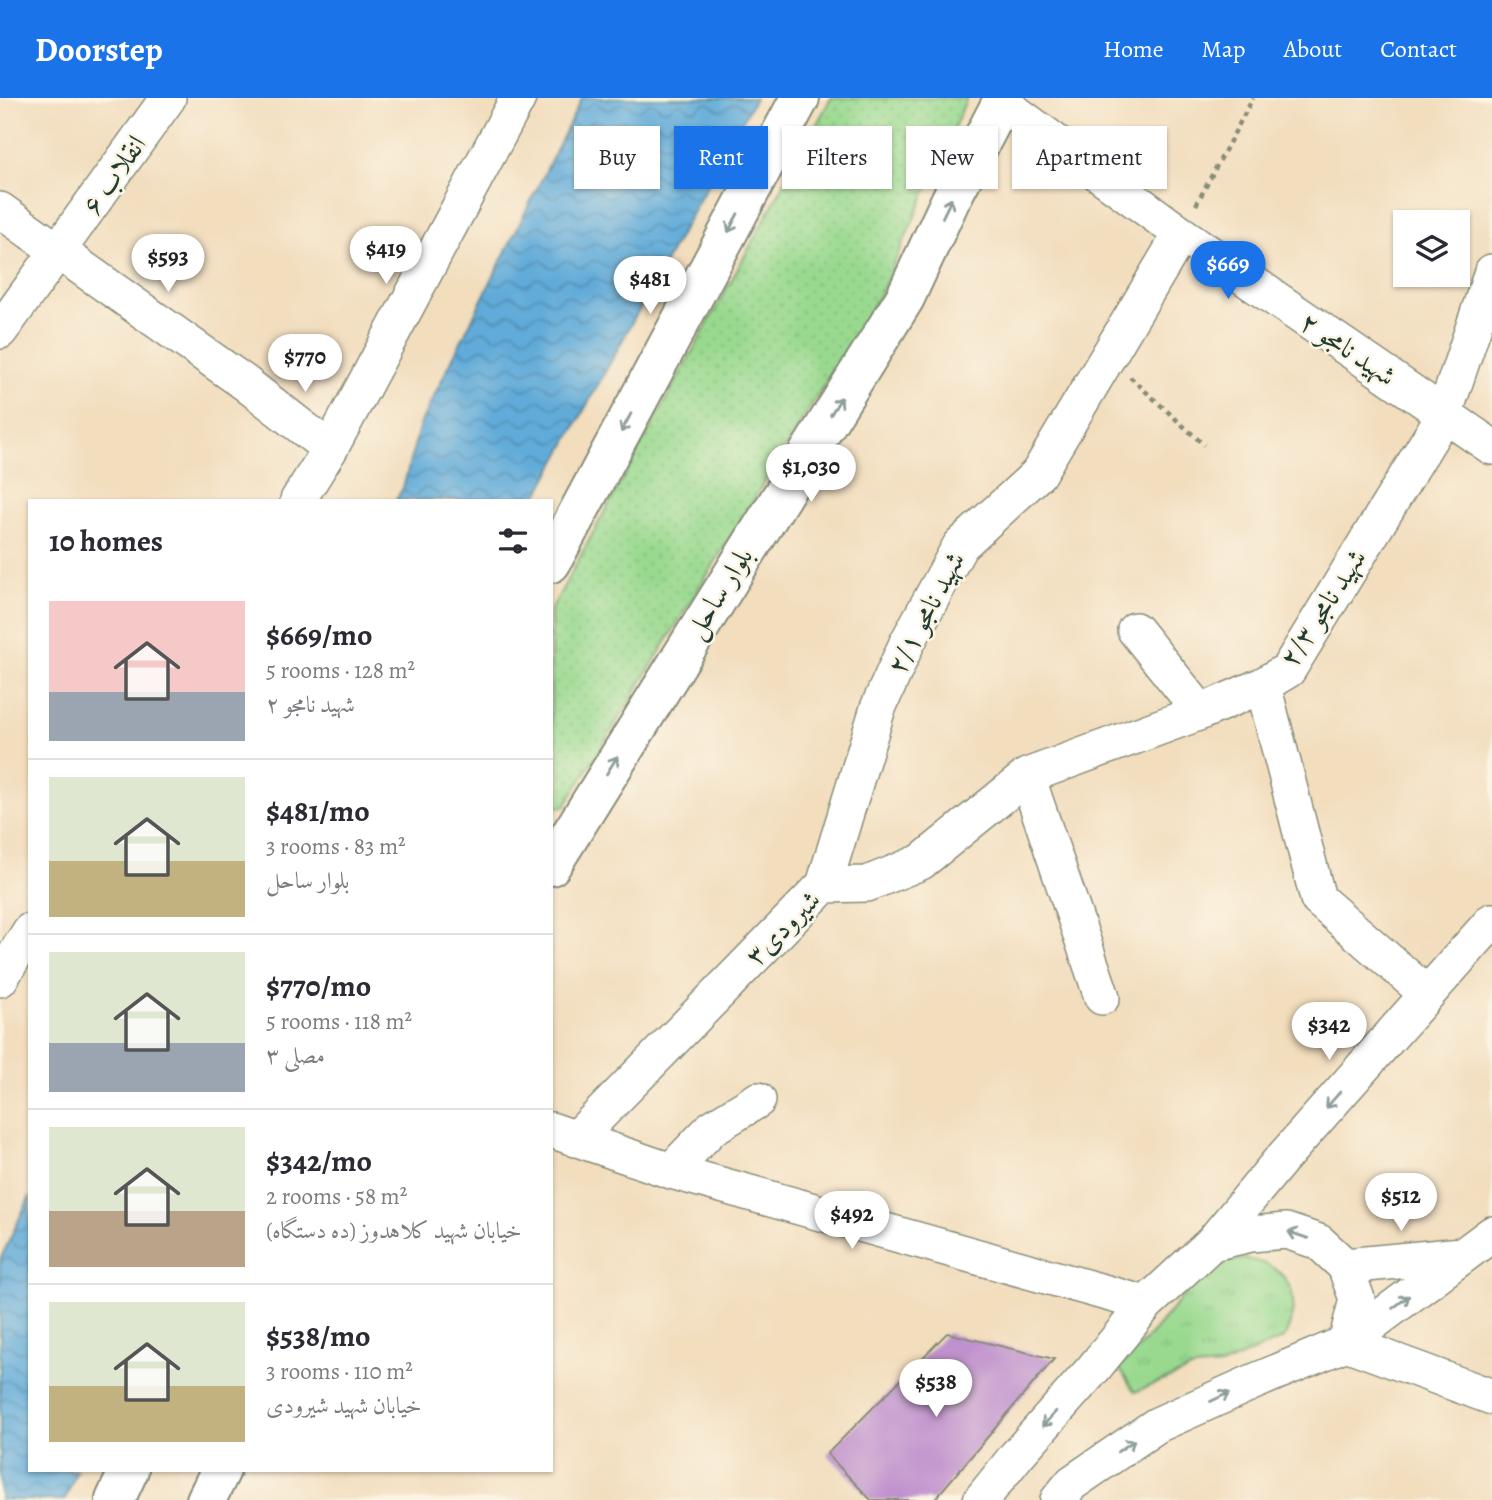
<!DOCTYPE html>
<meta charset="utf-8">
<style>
:root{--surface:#fff;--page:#f7f7f7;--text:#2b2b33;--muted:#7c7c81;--line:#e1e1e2;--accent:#1a73e8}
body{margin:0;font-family:Alegreya,Amiri,serif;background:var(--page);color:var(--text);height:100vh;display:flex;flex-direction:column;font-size:26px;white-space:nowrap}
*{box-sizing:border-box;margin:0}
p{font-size:23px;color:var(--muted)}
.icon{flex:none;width:38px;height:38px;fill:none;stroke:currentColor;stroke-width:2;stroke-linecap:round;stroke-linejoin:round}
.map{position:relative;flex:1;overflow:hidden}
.sheet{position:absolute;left:28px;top:401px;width:525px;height:973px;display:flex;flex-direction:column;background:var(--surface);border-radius:0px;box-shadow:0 2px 5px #0004}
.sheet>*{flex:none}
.hud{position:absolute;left:574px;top:28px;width:665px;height:63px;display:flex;gap:14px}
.fabs{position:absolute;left:1393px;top:112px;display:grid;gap:14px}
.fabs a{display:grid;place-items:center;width:77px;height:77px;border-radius:0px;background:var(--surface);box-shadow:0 2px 5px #0004;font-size:35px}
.price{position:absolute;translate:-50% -60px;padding:0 16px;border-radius:24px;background:#fff;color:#222;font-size:23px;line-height:46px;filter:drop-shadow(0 2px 4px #0008)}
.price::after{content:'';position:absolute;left:50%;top:42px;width:21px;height:16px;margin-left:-10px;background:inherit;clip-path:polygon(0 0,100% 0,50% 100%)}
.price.active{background:var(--accent);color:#fff}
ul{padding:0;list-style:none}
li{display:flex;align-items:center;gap:21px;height:175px;padding:0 21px}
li+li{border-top:2px solid var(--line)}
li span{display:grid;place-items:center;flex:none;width:196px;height:140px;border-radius:0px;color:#555}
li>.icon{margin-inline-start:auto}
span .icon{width:84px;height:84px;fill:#fffc;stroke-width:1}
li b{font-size:30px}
h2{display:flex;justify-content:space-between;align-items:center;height:84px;padding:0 21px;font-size:30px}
.chip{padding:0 24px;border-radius:0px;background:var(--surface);box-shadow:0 2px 5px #0004;font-size:24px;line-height:63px}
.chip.active{background:var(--accent);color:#fff}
header{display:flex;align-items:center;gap:42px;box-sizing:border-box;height:98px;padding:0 35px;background:var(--accent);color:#fff}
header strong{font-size:33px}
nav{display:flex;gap:38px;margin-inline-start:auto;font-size:24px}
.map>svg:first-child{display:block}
.grass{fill:url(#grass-tufts);stroke:#5c8b62;stroke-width:2}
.park{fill:url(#park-dots);stroke:#5c8b62;stroke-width:2}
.water{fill:url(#water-waves);stroke:#407486;stroke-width:2}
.building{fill:#c092cd}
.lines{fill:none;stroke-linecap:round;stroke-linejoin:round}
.minor-casing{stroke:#888d78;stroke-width:38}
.major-casing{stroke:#888d78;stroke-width:42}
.path{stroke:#888d78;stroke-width:4.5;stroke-dasharray:5 5;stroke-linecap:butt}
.minor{stroke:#fff;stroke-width:35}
.major{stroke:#fff;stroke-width:38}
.oneway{stroke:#8f9e9a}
.labels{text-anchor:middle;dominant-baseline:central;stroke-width:5;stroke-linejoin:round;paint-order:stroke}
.street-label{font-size:28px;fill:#1f3d34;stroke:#fcf5e5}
</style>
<header>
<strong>Doorstep</strong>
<nav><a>Home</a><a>Map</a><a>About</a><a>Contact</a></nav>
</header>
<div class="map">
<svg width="1492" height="1402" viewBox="0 0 1492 1402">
<defs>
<pattern id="grass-tufts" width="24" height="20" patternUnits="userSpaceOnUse" patternTransform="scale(1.75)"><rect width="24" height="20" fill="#99d98f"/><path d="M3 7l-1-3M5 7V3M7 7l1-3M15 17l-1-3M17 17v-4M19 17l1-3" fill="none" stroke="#83bb7c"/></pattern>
<pattern id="park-dots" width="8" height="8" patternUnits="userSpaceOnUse" patternTransform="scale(1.75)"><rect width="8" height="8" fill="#99d98f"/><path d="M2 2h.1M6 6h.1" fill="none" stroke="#83bb7c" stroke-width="1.8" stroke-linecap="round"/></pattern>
<pattern id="water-waves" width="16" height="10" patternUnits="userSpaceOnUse" patternTransform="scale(1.75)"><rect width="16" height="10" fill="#61abd9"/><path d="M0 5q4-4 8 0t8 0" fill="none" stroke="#4f8cb1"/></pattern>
</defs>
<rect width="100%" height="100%" fill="#fcf5e5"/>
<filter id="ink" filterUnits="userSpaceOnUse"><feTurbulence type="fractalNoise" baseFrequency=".0143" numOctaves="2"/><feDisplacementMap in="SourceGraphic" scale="14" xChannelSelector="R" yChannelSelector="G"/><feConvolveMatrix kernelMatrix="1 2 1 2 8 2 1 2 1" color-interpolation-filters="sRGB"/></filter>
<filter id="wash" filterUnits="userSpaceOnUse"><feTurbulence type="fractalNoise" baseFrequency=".00686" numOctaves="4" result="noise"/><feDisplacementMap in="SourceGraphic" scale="28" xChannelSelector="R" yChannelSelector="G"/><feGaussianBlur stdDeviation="1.57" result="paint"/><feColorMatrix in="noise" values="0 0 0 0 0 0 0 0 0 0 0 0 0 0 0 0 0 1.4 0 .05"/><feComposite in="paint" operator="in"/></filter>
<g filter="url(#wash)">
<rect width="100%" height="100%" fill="#f2ddbd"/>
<!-- grass -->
<path class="grass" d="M 1245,1161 C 1291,1167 1304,1200 1284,1240 L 1221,1268 L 1194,1270 L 1135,1294 L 1119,1270 L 1155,1232 L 1196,1182 L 1225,1164 Z"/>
<!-- park -->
<path class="park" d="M 831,0 L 967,0 L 883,191 L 565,708 L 551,709 L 551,512 Z"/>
<!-- water -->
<path class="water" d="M 582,0 L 755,0 L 535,402 L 396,402 L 403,390 L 420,326 Z
M 30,1098 L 30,1372 L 77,1372 L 65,1402 L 0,1402 L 0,1162 Z"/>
<g id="blocks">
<!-- building -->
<path class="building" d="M 947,1235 L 1054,1261 L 934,1402 L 871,1402 L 827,1356 Z"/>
</g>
</g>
<g filter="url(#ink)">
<use href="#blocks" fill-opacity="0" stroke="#888d78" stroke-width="2"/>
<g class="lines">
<!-- minor casing -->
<g class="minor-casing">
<path id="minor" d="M 1001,4 L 1181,136 L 1492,349
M 0,112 L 245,285 L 330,351
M 0,233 L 168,0
M 298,402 L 330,351 L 518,0
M 1135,532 L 1201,614
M 1263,587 L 1318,801 L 1426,895
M 1027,678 L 1102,899
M 824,787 L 878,610 L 907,545 L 960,448 L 1038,376 L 1181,136
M 0,881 L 30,833
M 551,1032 L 671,1073 L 1146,1206
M 576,1041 L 824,787 L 867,786 L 921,764 L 1027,678 L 1201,614 L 1263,587 L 1288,572 L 1444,317 L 1492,174
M 671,1073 L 712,1030 L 758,1002
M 1212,1145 L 1280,1063 L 1492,823
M 1345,1168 L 1462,1157
M 1346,1245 L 1492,1136
M 1346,1245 L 1492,1299
M 981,1402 L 1017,1357 L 1094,1270 L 1146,1206 L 1212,1145 L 1251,1136 L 1286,1133 L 1319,1144 L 1345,1168 L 1357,1201 L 1346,1245 L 1251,1285 L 1157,1327 L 1072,1385 L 1058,1402"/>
</g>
<!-- major casing -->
<g class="major-casing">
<path id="major" d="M 551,465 L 800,0
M 551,768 L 905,200 L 950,103 L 1004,0
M 115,1402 L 129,1372
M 206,1402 L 221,1372"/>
</g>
<!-- path -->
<path class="path" d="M 1196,107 L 1253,0
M 1130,279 L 1204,347"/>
<!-- minor -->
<use href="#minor" class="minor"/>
<!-- major -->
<use href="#major" class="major"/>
</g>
<!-- one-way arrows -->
<defs><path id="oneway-shaft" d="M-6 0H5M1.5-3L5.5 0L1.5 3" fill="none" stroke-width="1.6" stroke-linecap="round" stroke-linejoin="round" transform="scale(1.75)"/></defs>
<g class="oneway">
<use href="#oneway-shaft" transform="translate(947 110) rotate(-64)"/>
<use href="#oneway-shaft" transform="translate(733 125) rotate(118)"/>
<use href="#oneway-shaft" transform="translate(836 308) rotate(-58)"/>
<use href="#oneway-shaft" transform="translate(626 325) rotate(118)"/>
<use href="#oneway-shaft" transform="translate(612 667) rotate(-58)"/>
<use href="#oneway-shaft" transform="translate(1333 1002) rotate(131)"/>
<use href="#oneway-shaft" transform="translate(1298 1137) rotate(-161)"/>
<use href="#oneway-shaft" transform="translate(1401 1204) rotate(-37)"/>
<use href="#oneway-shaft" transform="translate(1220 1299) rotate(-25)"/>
<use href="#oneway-shaft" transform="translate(1049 1321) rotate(132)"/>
<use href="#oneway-shaft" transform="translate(1126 1348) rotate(-34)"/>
</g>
</g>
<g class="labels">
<!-- street labels -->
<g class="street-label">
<text transform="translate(114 77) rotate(-55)">انقلاب ۶</text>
<text transform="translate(1348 251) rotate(34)">شهید نامجو ۲</text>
<text transform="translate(719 495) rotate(-58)">بلوار ساحل</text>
<text transform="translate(1323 510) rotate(-57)">شهید نامجو ۲/۳</text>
<text transform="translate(926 515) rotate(-62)">شهید نامجو ۲/۱</text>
<text transform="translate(783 830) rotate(-45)">شیرودی۳</text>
</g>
</g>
</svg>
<div class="fabs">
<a><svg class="icon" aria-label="layers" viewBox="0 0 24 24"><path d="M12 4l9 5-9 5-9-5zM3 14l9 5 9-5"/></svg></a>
</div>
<b class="price" style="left:386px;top:188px">$419</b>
<b class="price" style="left:168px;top:196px">$593</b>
<b class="price active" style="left:1228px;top:203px">$669</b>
<b class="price" style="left:650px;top:218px">$481</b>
<b class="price" style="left:305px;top:296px">$770</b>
<b class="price" style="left:811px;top:406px">$1,030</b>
<b class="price" style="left:1329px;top:964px">$342</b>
<b class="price" style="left:1401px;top:1135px">$512</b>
<b class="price" style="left:852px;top:1153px">$492</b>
<b class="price" style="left:936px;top:1321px">$538</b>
<div class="hud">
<a class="chip">Buy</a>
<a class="chip active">Rent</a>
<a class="chip">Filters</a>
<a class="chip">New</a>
<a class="chip">Apartment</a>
</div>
<section class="sheet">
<h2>10 homes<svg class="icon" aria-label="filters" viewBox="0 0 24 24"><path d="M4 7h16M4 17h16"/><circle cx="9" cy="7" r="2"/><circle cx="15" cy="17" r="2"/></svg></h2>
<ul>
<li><span style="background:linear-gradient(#f6c9c9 65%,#9aa5b1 0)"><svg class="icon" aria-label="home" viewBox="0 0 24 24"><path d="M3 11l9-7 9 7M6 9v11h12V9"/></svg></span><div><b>$669/mo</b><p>5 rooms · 128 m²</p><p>شهید نامجو ۲</p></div></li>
<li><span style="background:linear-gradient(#dfe7d0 60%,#c2b280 0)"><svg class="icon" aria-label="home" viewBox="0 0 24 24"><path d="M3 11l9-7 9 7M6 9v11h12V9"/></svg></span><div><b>$481/mo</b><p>3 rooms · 83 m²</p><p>بلوار ساحل</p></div></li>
<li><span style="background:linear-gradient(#dfe7d0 65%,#9aa5b1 0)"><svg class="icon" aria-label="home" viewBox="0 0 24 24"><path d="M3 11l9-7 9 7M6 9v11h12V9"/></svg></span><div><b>$770/mo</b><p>5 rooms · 118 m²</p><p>مصلی ۳</p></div></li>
<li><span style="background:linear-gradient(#dfe7d0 60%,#b9a48a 0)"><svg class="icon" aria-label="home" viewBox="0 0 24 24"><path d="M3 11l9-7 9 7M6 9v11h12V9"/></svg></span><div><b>$342/mo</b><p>2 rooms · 58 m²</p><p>خیابان شهید کلاهدوز (ده دستگاه)</p></div></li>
<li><span style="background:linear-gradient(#dfe7d0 60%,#c2b280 0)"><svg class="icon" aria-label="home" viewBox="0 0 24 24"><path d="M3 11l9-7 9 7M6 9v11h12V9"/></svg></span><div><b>$538/mo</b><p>3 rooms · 110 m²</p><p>خیابان شهید شیرودی</p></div></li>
</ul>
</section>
</div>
